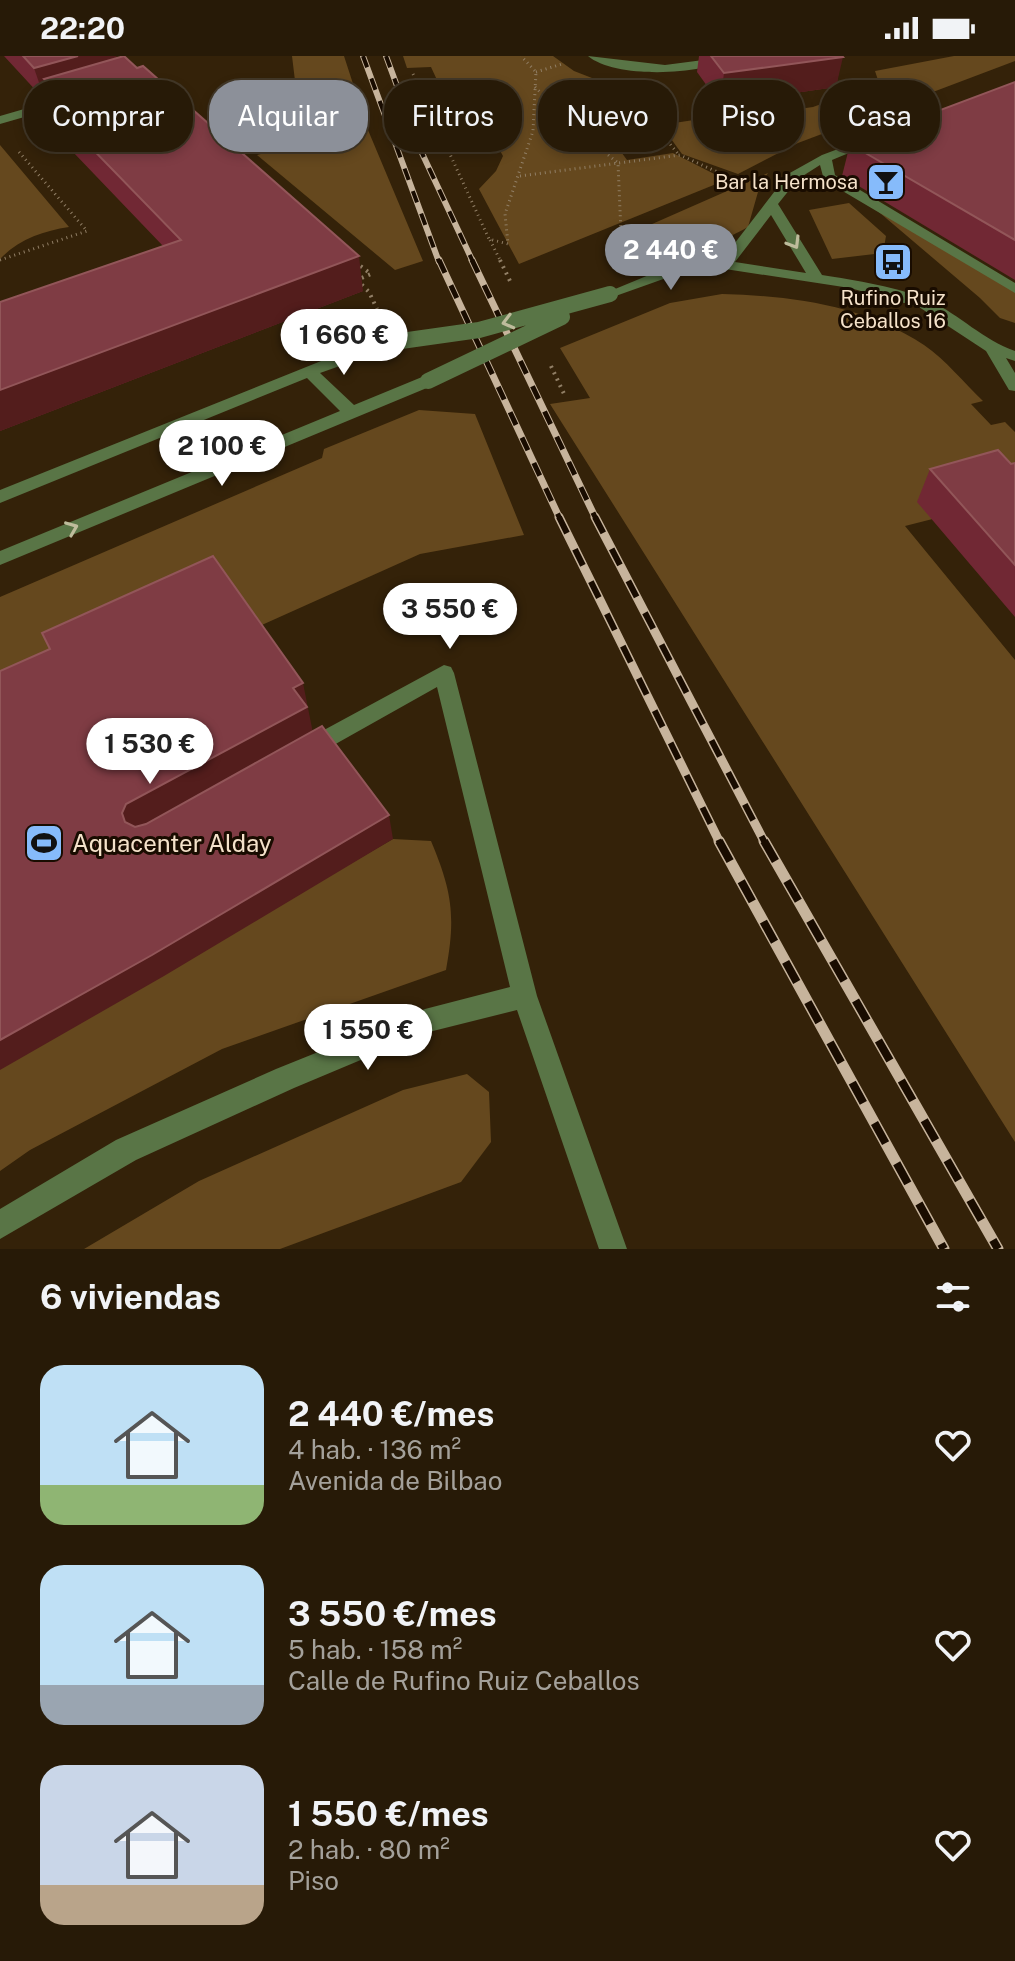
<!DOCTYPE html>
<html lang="es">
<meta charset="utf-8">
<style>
:root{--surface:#271a07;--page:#332715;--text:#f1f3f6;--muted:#a4a19b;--line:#433828;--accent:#8c9099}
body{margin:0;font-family:"Public Sans",sans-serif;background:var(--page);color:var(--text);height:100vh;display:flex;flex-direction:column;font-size:30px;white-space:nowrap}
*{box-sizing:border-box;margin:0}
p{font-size:26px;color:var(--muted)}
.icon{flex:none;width:44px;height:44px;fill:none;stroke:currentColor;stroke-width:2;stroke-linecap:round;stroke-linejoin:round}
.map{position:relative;height:1193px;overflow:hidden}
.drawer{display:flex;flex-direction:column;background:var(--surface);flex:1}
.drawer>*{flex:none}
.hud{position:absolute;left:24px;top:24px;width:968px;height:72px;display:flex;gap:16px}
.price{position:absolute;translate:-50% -68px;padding:0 18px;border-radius:28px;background:#fff;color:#222;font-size:26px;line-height:52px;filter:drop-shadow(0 2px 4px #0008)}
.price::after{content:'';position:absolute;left:50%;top:48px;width:24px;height:18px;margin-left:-12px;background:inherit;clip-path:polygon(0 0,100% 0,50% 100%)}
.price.on{background:var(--accent);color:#fff}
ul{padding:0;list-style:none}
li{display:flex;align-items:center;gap:24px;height:200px;padding:0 40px}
li span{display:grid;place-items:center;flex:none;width:224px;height:160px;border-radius:24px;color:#555}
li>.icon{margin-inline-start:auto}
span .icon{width:96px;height:96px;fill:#fffc;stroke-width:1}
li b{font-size:34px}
h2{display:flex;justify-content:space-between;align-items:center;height:96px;padding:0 40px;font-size:34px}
.chip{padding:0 28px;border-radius:32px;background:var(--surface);box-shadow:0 4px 12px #0003,0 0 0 2px var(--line);font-size:28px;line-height:72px}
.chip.on{background:var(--accent);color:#fff}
.status{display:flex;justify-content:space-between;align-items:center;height:56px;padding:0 40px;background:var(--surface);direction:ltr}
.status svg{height:22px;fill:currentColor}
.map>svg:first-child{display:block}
.green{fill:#65481e}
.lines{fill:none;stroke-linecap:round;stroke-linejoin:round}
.path-far1{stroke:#917f66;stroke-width:3;stroke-dasharray:1 4;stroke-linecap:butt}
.path{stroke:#917f66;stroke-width:4;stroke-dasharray:2 5;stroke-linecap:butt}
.minor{fill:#597546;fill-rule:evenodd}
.rail-far3-casing{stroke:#c7b49c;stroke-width:6}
.rail-far2-casing{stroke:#c7b49c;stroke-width:7}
.rail-far1-casing{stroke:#c7b49c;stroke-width:9}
.rail-casing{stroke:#c7b49c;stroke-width:11}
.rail-far3{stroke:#190c00;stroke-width:4;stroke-dasharray:12;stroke-linecap:butt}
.rail-far2{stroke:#190c00;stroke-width:5;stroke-dasharray:14;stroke-linecap:butt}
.rail-far1{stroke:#190c00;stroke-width:6;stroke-dasharray:18;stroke-linecap:butt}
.rail{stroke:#190c00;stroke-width:8;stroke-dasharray:23;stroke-linecap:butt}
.minor-bridge{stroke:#597546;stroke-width:16}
.wall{fill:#712834}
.shaded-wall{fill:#531d1c}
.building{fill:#7f3c44;stroke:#925659;stroke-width:2}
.oneway{stroke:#bebc9c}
.labels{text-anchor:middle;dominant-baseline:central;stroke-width:6;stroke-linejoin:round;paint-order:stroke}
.far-poi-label{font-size:20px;fill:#f5e2ca;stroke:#190c00;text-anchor:end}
.poi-label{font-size:24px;fill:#f5e2ca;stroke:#190c00;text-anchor:start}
</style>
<div class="status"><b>22:20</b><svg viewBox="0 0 49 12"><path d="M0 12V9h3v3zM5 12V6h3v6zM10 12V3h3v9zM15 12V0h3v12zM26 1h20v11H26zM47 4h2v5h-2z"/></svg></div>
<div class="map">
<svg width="1015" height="1193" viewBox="0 0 1015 1193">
<rect width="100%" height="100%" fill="#342209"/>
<!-- green -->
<path class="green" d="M 292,0 L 344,0 L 368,74 L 423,205 L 395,214 L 257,99 L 299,88 L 252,45 L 296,33 Z
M 403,0 L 553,0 L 574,15 L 592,22 L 635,29 L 630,46 L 589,52 L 627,104 L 673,97 L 726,124 L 519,208 L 479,133 L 496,115 L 503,100 L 488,73 L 461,76 L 431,11 L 407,12 Z
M 954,0 L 1015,0 L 1015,5 L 798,87 L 738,118 L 682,98 L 661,69 L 707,62 L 728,82 L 753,73 L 750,60 L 813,51 L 879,27 L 875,15 Z
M 0,89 L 69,171 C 43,175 19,183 0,203 Z
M 768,117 L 760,129 L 748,171 C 703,195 688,204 643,172 Z
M 860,140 L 1015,233 L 1015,267 L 1000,262 L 980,242 Z
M 849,147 L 886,180 L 883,197 L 832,203 L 809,154 Z
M 722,238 C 793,240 863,249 924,289 C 946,304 964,327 983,345 L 971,348 L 991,369 L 1005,366 L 1015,376 L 1015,412 L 968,454 L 905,470 L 1015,604 L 1015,1086 L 550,348 L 590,342 L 560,292 L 670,247 Z
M 419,354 L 475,358 L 524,479 L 420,498 L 253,573 L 0,648 L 0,541 L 322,402 L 324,393 Z
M 393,783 L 431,785 C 452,835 456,860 446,914 L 222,993 L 30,1094 L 0,1115 L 0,1010 Z
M 467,1018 L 489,1036 L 491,1086 L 461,1126 L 280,1193 L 84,1193 L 199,1125 L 403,1034 Z"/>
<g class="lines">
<!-- path-far1 -->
<path class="path-far1" d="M 536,16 L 562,8
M 413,18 L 489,183 L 508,188 L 505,158 L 533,75 L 536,16 L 521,0
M 535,31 L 574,71 L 618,107 L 621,177
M 655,61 L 649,62 L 679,99
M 520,120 L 680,99 L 735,124
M 490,184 L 501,206
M 0,204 L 87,175 L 19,96"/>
<!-- path -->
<path class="path" d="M 500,204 L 510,225
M 355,206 L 371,218 L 357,224 L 369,236 L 377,253
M 551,310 L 565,340"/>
<!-- minor -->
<path class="minor" d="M 588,0 L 665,9 L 734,0 C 705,20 615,23 588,0 Z
M 69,40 L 75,44 L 73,47 L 0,68 L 0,60 Z
M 870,81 L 880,84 L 832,104 L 835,119 L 1015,227 L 1015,237 L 824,124 L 820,109 L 798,123 L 778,148 L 822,219 C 854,224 900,231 930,245 C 960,259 983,284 1015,295 L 1015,305 L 1006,302 L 1015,317 L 1015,335 L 1009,334 L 986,295 L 919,251 L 850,232 L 725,213 L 669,221 L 610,242 L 603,238 L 661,214 L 721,205 L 788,118 L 822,99 ZM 771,159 L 806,217 L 735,206 Z
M 394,281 L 399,283 L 399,289 L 320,317 L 354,349 L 422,321 L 434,321 L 434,329 L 0,509 L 0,495 L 340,355 L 307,322 L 0,447 L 0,434 L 346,295 Z
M 444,609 L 451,611 L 454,617 L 537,940 L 627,1193 L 599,1193 L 517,954 L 425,977 L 294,1032 L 136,1104 L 0,1183 L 0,1153 L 116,1084 L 276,1013 L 425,953 L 510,931 L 437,631 L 316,699 L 308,702 L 300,699 L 297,693 L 300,687 Z"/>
<!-- rail-far3 casing -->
<g class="rail-far3-casing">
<path id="rail-far3" d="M 363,0 L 439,206
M 386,0 L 421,95 L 473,206"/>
</g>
<!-- rail-far2 casing -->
<g class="rail-far2-casing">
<path id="rail-far2" d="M 439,204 L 560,463
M 472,204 L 596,463"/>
</g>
<!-- rail-far1 casing -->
<g class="rail-far1-casing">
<path id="rail-far1" d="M 559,461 L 720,787
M 595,461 L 765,787"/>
</g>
<!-- rail casing -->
<g class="rail-casing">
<path id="rail" d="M 719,785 L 944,1193
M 764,785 L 998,1193"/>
</g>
<!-- rail-far3 -->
<use href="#rail-far3" class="rail-far3"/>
<!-- rail-far2 -->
<use href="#rail-far2" class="rail-far2"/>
<!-- rail-far1 -->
<use href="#rail-far1" class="rail-far1"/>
<!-- rail -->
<use href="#rail" class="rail"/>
<!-- minor-bridge -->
<path class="minor-bridge" d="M 394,286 L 479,274 L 610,238
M 428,325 L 562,261"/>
</g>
<!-- wall -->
<path class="wall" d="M 4,0 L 116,0 L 117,2 L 363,235 L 0,375 L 0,246 L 163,190 L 50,72 L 40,39 Z
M 699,0 L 842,0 L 836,31 L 720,48 L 697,16 Z
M 1015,26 L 1015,224 L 842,120 L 850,88 Z
M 1015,407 L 1015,561 L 917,446 L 930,413 Z"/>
<!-- shaded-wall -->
<path class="shaded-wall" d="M 78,0 L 116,0 L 122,22 L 56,35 L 44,23 L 51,43 L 45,44 L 34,12 Z
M 843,1 L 836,31 L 720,48 L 724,17 Z
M 359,200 L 363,235 L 0,375 L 0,334 Z
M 303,627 L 313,677 L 137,790 L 125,766 L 122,757 L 126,748 L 293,632 Z
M 389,759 L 393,783 L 164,920 L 0,1014 L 0,984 Z"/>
<!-- building -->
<path class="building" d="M 23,0 L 78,0 L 34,12 Z
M 124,0 L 137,12 L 143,10 L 359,200 L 0,334 L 0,246 L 181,184 L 40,39 L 56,35 L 44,23 Z
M 711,0 L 842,0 L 843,1 L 724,17 Z
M 1015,26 L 1015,184 L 850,88 Z
M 998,394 L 1011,408 L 1015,407 L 1015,509 L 930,413 Z
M 213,500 L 303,627 L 293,632 L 307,651 L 126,748 L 122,757 L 125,766 L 135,771 L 146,768 L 322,670 L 389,759 L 152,899 L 0,984 L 0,615 L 50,593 L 42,577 Z"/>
<!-- one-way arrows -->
<defs><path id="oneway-chevron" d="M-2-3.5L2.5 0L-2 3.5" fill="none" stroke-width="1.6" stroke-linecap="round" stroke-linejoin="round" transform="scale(2)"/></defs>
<g class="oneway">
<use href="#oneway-chevron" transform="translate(794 187) rotate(59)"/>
<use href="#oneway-chevron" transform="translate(508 266) rotate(165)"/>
<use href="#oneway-chevron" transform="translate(72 472) rotate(-22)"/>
</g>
<!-- icons -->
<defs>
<g id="bar-square" transform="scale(2)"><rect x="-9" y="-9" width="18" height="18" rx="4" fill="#86bbfb" stroke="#190c00"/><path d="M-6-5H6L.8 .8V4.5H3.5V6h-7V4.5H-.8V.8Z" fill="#111"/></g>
<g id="bus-square" transform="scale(2)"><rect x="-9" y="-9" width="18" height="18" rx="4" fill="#86bbfb" stroke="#190c00"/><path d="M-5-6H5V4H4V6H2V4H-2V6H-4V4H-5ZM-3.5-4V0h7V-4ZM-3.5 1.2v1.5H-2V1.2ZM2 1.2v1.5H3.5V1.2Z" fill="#111"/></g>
<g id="stadium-square" transform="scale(2)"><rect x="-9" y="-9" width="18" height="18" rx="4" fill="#86bbfb" stroke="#190c00"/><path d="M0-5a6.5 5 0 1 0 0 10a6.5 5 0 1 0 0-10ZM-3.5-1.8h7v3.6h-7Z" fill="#111"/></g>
</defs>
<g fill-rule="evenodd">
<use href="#bar-square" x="886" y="126"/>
<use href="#bus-square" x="893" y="206"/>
<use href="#stadium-square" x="44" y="787"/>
</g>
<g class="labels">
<!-- far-poi labels -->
<g class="far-poi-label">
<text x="858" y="126">Bar la Hermosa</text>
<text x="893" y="242" text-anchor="middle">Rufino Ruiz<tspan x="893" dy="23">Ceballos 16</tspan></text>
</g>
<!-- poi labels -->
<g class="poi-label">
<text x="72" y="787">Aquacenter Alday</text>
</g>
</g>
</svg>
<b class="price on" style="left:671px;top:236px">2 440 €</b>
<b class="price" style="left:344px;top:321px">1 660 €</b>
<b class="price" style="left:222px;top:432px">2 100 €</b>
<b class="price" style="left:450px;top:595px">3 550 €</b>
<b class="price" style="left:150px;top:730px">1 530 €</b>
<b class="price" style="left:368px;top:1016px">1 550 €</b>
<div class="hud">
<a class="chip">Comprar</a>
<a class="chip on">Alquilar</a>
<a class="chip">Filtros</a>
<a class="chip">Nuevo</a>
<a class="chip">Piso</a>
<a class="chip">Casa</a>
</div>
</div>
<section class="drawer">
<h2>6 viviendas<svg class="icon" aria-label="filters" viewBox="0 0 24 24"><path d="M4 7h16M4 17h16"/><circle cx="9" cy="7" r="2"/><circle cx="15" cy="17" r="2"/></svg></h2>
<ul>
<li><span style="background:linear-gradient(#bfe0f5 75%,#8fb573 0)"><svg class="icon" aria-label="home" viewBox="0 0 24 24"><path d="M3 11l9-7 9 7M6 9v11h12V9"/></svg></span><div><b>2 440 €/mes</b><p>4 hab. · 136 m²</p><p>Avenida de Bilbao</p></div><svg class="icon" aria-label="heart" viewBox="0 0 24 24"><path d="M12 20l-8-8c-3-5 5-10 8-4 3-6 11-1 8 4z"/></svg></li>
<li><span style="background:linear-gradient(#bfe0f5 75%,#9aa5b1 0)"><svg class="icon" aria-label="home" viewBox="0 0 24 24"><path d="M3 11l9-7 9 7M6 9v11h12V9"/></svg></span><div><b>3 550 €/mes</b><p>5 hab. · 158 m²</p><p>Calle de Rufino Ruiz Ceballos</p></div><svg class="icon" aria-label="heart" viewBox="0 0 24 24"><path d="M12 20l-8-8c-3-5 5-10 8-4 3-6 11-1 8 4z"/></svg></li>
<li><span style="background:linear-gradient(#c9d6e8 75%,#b9a48a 0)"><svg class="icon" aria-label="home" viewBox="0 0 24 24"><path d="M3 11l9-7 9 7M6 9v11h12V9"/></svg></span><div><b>1 550 €/mes</b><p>2 hab. · 80 m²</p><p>Piso</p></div><svg class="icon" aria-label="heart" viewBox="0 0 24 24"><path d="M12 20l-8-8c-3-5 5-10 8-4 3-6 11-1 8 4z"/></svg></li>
</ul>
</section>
